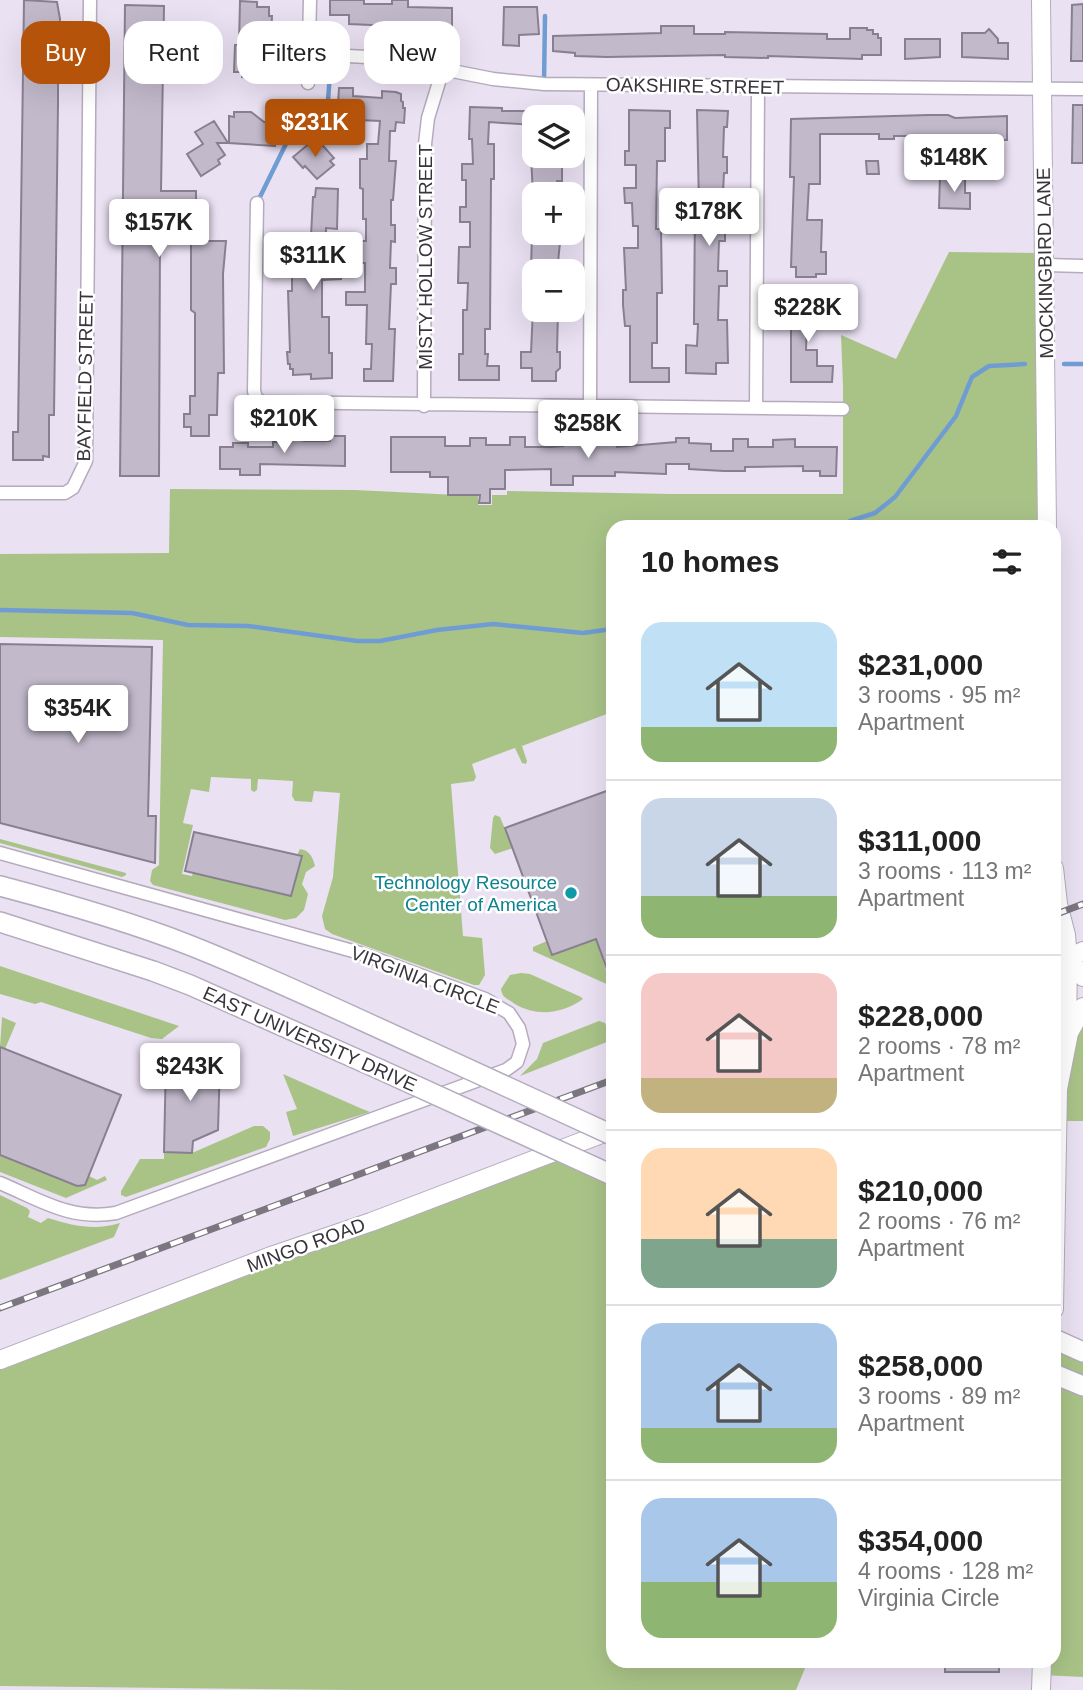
<!DOCTYPE html>
<meta charset="utf-8">
<style>
:root{--surface:#fff;--page:#f2f2f2;--text:#222;--muted:#767676;--line:#e0e0e0;--accent:#b45309}
body{margin:0;font-family:Arial,sans-serif;background:var(--page);color:var(--text);height:100vh;display:flex;flex-direction:column;font-size:26px;white-space:nowrap}
*{box-sizing:border-box;margin:0}
p{font-size:23px;color:var(--muted)}
.icon{flex:none;width:38px;height:38px;fill:none;stroke:currentColor;stroke-width:2;stroke-linecap:round;stroke-linejoin:round}
.map{position:relative;flex:1;overflow:hidden}
.drawer{position:absolute;left:606px;top:520px;width:455px;height:1148px;display:flex;flex-direction:column;background:var(--surface);border-radius:21px;box-shadow:0 7px 28px #0002}
.drawer>*{flex:none}
.top-card{position:absolute;left:21px;top:21px;width:480px;height:63px;display:flex;gap:14px}
.buttons{position:absolute;left:522px;top:105px;display:grid;gap:14px}
.buttons a{display:grid;place-items:center;width:63px;height:63px;border-radius:14px;background:var(--surface);box-shadow:0 7px 28px #0002;font-size:35px}
.price{position:absolute;translate:-50% -60px;padding:0 16px;border-radius:7px;background:#fff;color:#222;font-size:23px;line-height:46px;filter:drop-shadow(0 2px 4px #0008)}
.price::after{content:'';position:absolute;left:50%;top:42px;width:21px;height:16px;margin-left:-10px;background:inherit;clip-path:polygon(0 0,100% 0,50% 100%)}
.price.selected{background:var(--accent);color:#fff}
ul{padding:0;list-style:none}
li{display:flex;align-items:center;gap:21px;height:175px;padding:0 35px}
li+li{border-top:2px solid var(--line)}
li span{display:grid;place-items:center;flex:none;width:196px;height:140px;border-radius:21px;color:#555}
li>.icon{margin-inline-start:auto}
span .icon{width:84px;height:84px;fill:#fffc;stroke-width:1}
li b{font-size:30px}
h2{display:flex;justify-content:space-between;align-items:center;height:84px;padding:0 35px;font-size:30px}
.pill{padding:0 24px;border-radius:21px;background:var(--surface);box-shadow:0 7px 28px #0002;font-size:24px;line-height:63px}
.pill.selected{background:var(--accent);color:#fff}
.map>svg:first-child{display:block}
.green{fill:#a9c387}
.lines{fill:none;stroke-linecap:round;stroke-linejoin:round}
.stream{stroke:#6f9cd2;stroke-width:4.5}
.building{fill:#c2b9cb;stroke:#888091;stroke-width:2}
.street-casing{stroke:#b4abbd;stroke-width:15}
.secondary-casing{stroke:#b4abbd;stroke-width:20}
.primary-casing{stroke:#b4abbd;stroke-width:22}
.street{stroke:#fff;stroke-width:12}
.secondary{stroke:#fff;stroke-width:18}
.primary{stroke:#fff;stroke-width:19}
.rail-casing{stroke:#7c7681;stroke-width:7}
.rail{stroke:#fff;stroke-width:4.5;stroke-dasharray:13;stroke-linecap:butt}
.primary-bridge-casing{stroke:#b4abbd;stroke-width:22;stroke-linecap:butt}
.primary-bridge{stroke:#fff;stroke-width:19}
.culture-dot{fill:#0f9aa8;stroke:#fff;stroke-width:2.5}
.labels{text-anchor:middle;dominant-baseline:central;stroke-width:5;stroke-linejoin:round;paint-order:stroke}
.street-label{font-size:19px;fill:#38343b;stroke:#fff}
.culture-label{font-size:19px;fill:#0d838f;stroke:#fff;text-anchor:end}
</style>
<div class="map">
<svg width="1083" height="1690" viewBox="0 0 1083 1690">
<rect width="100%" height="100%" fill="#eae1f3"/>
<!-- green -->
<path class="green" d="M 949,252 L 1046,253 L 1047,527 L 612,527 L 612,712 L 522,746 L 527,761 L 526,764 L 522,763 L 515,748 L 472,764 L 476,777 L 474,781 L 451,784 L 463,936 L 482,938 L 485,975 L 479,985 L 474,985 L 332,934 L 325,929 L 322,916 L 333,877 L 340,793 L 314,791 L 312,802 L 295,801 L 292,796 L 293,781 L 258,779 L 257,790 L 254,792 L 251,790 L 251,779 L 211,777 L 209,792 L 191,789 L 183,823 L 193,825 L 182,874 L 192,876 L 193,873 L 291,895 L 302,856 L 297,855 L 300,849 C 309,850 313,857 315,866 L 306,872 L 302,884 L 308,894 L 304,910 L 296,918 L 285,920 L 153,885 L 150,881 L 152,870 L 159,865 L 163,640 L 0,637 L 0,554 L 169,553 L 170,489 L 355,490 L 478,496 L 478,505 L 492,505 L 492,495 L 507,495 L 507,491 L 671,494 L 843,494 L 843,386 L 841,335 L 896,359 Z
M 495,815 L 500,817 L 513,848 L 495,854 L 490,848 L 493,818 Z
M 0,839 L 126,873 L 126,875 L 122,877 L 0,843 Z
M 596,939 L 611,986 L 533,951 L 533,947 L 547,941 Z
M 0,966 L 179,1026 L 162,1039 L 151,1038 L 41,1002 L 35,1004 L 0,994 Z
M 521,973 L 530,974 L 581,997 L 583,999 C 562,1014 537,1017 515,1004 C 508,999 502,998 501,989 L 510,975 Z
M 1083,1007 L 1083,1121 L 1058,1121 Z
M 2,1017 L 16,1023 L 5,1049 L 0,1047 Z
M 599,1021 L 605,1023 L 612,1040 L 520,1076 L 537,1059 L 543,1043 Z
M 283,1074 L 360,1108 L 370,1112 L 293,1136 L 286,1112 L 297,1109 Z
M 254,1126 L 263,1126 L 270,1132 L 270,1139 L 266,1147 L 126,1197 L 121,1195 L 121,1191 L 140,1159 L 164,1159 L 164,1152 L 192,1153 Z
M 560,1150 L 612,1175 L 612,1661 L 808,1661 L 796,1690 L 351,1690 L 0,1686 L 0,1360 Z
M 0,1155 L 77,1186 L 85,1185 L 89,1176 L 97,1180 L 105,1176 L 107,1180 L 66,1198 L 0,1172 Z
M 0,1195 L 27,1208 L 30,1211 L 28,1217 L 41,1223 L 48,1218 C 73,1226 95,1231 120,1223 L 114,1237 L 0,1280 Z
M 1054,1339 L 1083,1352 L 1083,1677 L 1041,1675 L 1042,1661 L 1054,1661 Z"/>
<g class="lines">
<!-- stream -->
<path class="stream" d="M 544,83 L 545,16
M 257,203 L 305,105 L 324,104 L 328,101 L 331,58
M 1064,364 L 1083,364
M 843,527 L 850,521 L 875,513 L 895,497 L 956,416 L 972,377 L 989,366 L 1025,364
M 0,610 L 132,613 L 188,625 L 248,626 L 357,641 L 380,641 L 437,630 L 493,624 L 583,633 L 612,629"/>
</g>
<!-- building -->
<path class="building" d="M 24,0 L 57,2 L 60,19 L 56,75 L 58,75 L 58,104 L 54,415 L 49,415 L 49,457 L 43,456 L 43,460 L 13,460 L 13,432 L 18,432 Z
M 330,0 L 364,0 L 364,4 L 392,4 L 392,0 L 408,0 L 408,7 L 452,8 L 452,39 L 437,39 L 437,32 L 415,31 L 415,27 L 349,24 L 349,15 L 330,15 Z
M 240,1 L 257,2 L 257,7 L 269,7 L 269,16 L 272,16 L 269,79 L 242,77 L 242,72 L 234,72 L 235,45 L 239,45 Z
M 1083,4 L 1083,61 L 1071,61 L 1072,5 Z
M 125,5 L 164,6 L 161,191 L 196,191 L 196,203 L 203,203 L 202,241 L 226,241 L 223,274 L 224,373 L 218,373 L 217,415 L 209,415 L 209,436 L 191,436 L 191,427 L 184,427 L 184,414 L 190,414 L 190,396 L 195,396 L 195,313 L 191,310 L 191,234 L 160,234 L 159,476 L 120,476 Z
M 504,7 L 537,7 L 539,34 L 519,35 L 519,46 L 503,45 Z
M 661,26 L 694,26 L 694,34 L 725,34 L 725,32 L 827,34 L 827,39 L 850,39 L 850,28 L 867,28 L 867,30 L 873,30 L 873,34 L 878,34 L 878,38 L 881,38 L 881,55 L 862,55 L 862,59 L 768,56 L 768,58 L 725,57 L 725,55 L 607,57 L 575,56 L 575,53 L 553,51 L 553,36 L 661,33 Z
M 989,29 L 998,39 L 998,43 L 1008,43 L 1008,59 L 962,57 L 962,33 L 985,33 Z
M 905,39 L 940,39 L 940,57 L 905,59 Z
M 339,88 L 353,88 L 353,96 L 382,98 L 382,91 L 396,92 L 401,94 L 401,101 L 403,102 L 403,108 L 405,108 L 404,123 L 396,122 L 395,131 L 390,131 L 389,161 L 396,161 L 393,200 L 391,200 L 391,225 L 395,225 L 395,242 L 391,241 L 390,268 L 396,268 L 396,284 L 391,284 L 389,329 L 395,329 L 393,381 L 364,381 L 364,369 L 371,369 L 372,344 L 366,344 L 367,305 L 346,305 L 346,292 L 365,292 L 365,263 L 361,263 L 361,241 L 366,241 L 366,219 L 363,219 L 363,189 L 360,188 L 360,159 L 367,159 L 367,144 L 378,144 L 380,121 L 337,119 Z
M 1073,105 L 1083,105 L 1083,163 L 1072,163 Z
M 470,107 L 502,108 L 502,111 L 534,111 L 534,125 L 489,122 L 488,144 L 494,144 L 494,179 L 491,179 L 490,329 L 485,329 L 485,354 L 488,354 L 487,366 L 499,366 L 499,380 L 459,380 L 459,354 L 463,354 L 463,310 L 467,310 L 468,283 L 458,283 L 459,247 L 470,247 L 470,222 L 460,222 L 460,207 L 466,207 L 466,180 L 462,180 L 462,164 L 473,164 L 472,139 L 469,139 Z
M 629,110 L 670,111 L 670,128 L 665,128 L 665,161 L 657,161 L 656,229 L 661,229 L 662,293 L 657,293 L 657,343 L 652,343 L 652,368 L 669,368 L 669,382 L 630,382 L 630,326 L 625,326 L 623,305 L 623,290 L 626,290 L 624,248 L 638,248 L 638,226 L 633,226 L 632,203 L 625,203 L 624,188 L 636,188 L 636,165 L 625,165 L 625,151 L 629,151 Z
M 697,110 L 728,111 L 727,127 L 724,127 L 723,157 L 727,157 L 727,173 L 724,173 L 723,192 L 714,192 L 714,222 L 725,222 L 725,241 L 719,241 L 718,271 L 727,271 L 727,286 L 719,286 L 718,320 L 727,320 L 728,363 L 716,363 L 716,374 L 686,373 L 686,345 L 697,346 L 698,324 L 694,324 L 695,206 L 699,206 Z
M 234,112 L 251,112 L 264,122 L 276,122 L 275,146 L 229,143 L 229,116 L 234,117 Z
M 928,115 L 948,115 L 955,118 L 1007,116 L 1007,140 L 991,140 L 991,149 L 972,150 L 972,147 L 939,147 L 939,141 L 926,141 L 926,136 L 894,136 L 894,139 L 879,139 L 879,134 L 820,134 L 820,184 L 809,184 L 807,220 L 822,220 L 821,252 L 826,252 L 826,274 L 816,274 L 816,277 L 796,277 L 796,267 L 791,267 L 794,177 L 790,177 L 791,119 Z
M 214,121 L 228,143 L 217,143 L 225,155 L 218,160 L 220,164 L 201,176 L 187,154 L 203,144 L 195,132 Z
M 316,138 L 334,158 L 330,161 L 334,165 L 317,179 L 305,166 L 303,168 L 293,157 Z
M 531,156 L 558,156 L 558,165 L 562,165 L 562,181 L 557,181 L 557,194 L 533,194 Z
M 866,161 L 878,161 L 879,174 L 867,174 Z
M 940,177 L 965,177 L 965,193 L 970,193 L 970,209 L 939,208 Z
M 316,188 L 338,189 L 337,229 L 326,228 L 326,253 L 341,253 L 341,279 L 322,280 L 322,317 L 329,317 L 329,353 L 332,353 L 332,378 L 311,379 L 311,374 L 293,375 L 293,369 L 290,369 L 290,364 L 288,364 L 287,352 L 290,352 L 288,291 L 292,291 L 292,275 L 295,275 L 295,248 L 305,248 L 305,236 L 311,236 L 313,197 L 315,197 Z
M 532,233 L 561,233 L 558,262 L 554,262 L 554,271 L 531,271 Z
M 801,301 L 832,301 L 832,319 L 807,318 L 806,350 L 817,350 L 817,366 L 833,366 L 832,382 L 791,382 L 791,316 L 797,316 L 797,306 L 801,306 Z
M 533,310 L 558,311 L 557,352 L 560,352 L 560,368 L 556,372 L 556,381 L 532,381 L 532,368 L 521,368 L 521,352 L 531,352 Z
M 282,436 L 294,436 L 294,439 L 305,441 L 330,441 L 330,436 L 345,436 L 345,466 L 260,464 L 260,475 L 240,475 L 240,469 L 220,469 L 220,447 L 233,447 L 233,443 L 248,443 L 248,447 L 273,447 L 273,442 L 282,442 Z
M 617,436 L 617,447 L 676,442 L 676,438 L 689,438 L 689,443 L 711,444 L 711,451 L 733,451 L 733,439 L 748,439 L 748,447 L 773,447 L 773,440 L 795,439 L 795,447 L 837,447 L 836,476 L 820,476 L 820,471 L 803,471 L 803,466 L 745,467 L 745,471 L 724,471 L 689,469 L 689,464 L 666,464 L 666,474 L 615,472 L 615,476 L 573,476 L 573,485 L 551,485 L 551,469 L 505,470 L 505,489 L 490,489 L 490,503 L 479,503 L 480,495 L 448,495 L 448,477 L 430,477 L 430,472 L 391,472 L 391,437 L 445,437 L 445,446 L 470,446 L 470,438 L 486,438 L 486,445 L 510,445 L 510,437 L 525,437 L 525,447 L 551,447 L 563,446 L 563,438 L 598,439 L 598,437 Z
M 0,644 L 152,647 L 148,816 L 156,816 L 155,863 L 0,823 Z
M 612,789 L 612,980 L 611,980 L 596,939 L 552,955 L 505,828 Z
M 194,832 L 302,856 L 291,896 L 185,871 Z
M 0,1047 L 121,1095 L 85,1185 L 77,1186 L 0,1155 Z
M 166,1061 L 220,1062 L 218,1130 L 193,1141 L 192,1153 L 164,1152 Z
M 945,1661 L 999,1661 L 999,1672 L 945,1672 Z"/>
<g class="lines">
<!-- street casing -->
<g class="street-casing">
<path id="street" d="M 309,54 L 386,58 L 493,79 L 544,84 L 1083,89
M 308,83 L 310,0
M 257,203 L 254,391 L 256,398 L 262,402 L 843,409
M 1046,265 L 1083,266
M 424,406 L 425,144 L 428,118 L 443,69
M 590,406 L 591,85
M 756,407 L 758,86
M 0,493 L 65,493 L 73,488 L 86,461 L 90,0
M 0,853 L 360,953 L 485,999 L 509,1013 L 519,1028 L 523,1044 L 517,1062 L 506,1070 L 116,1213 C 71,1221 40,1200 0,1183"/>
</g>
<!-- secondary casing -->
<g class="secondary-casing">
<path id="secondary" d="M 1041,0 L 1047,527
M 1054,868 L 1058,904 L 1066,935 L 1068,958 L 1083,977
M 1054,965 L 1083,951
M 1067,1031 L 1068,958
M 1054,1309 L 1058,1089 L 1069,1033 L 1083,1007
M 0,1360 L 271,1256 L 371,1222 L 612,1130
M 1041,1690 L 1042,1661"/>
</g>
<!-- primary casing -->
<g class="primary-casing">
<path id="primary" d="M 0,886 C 64,903 128,921 189,945 C 270,977 349,1015 429,1051
M 0,922 L 153,971 L 190,985 L 379,1069
M 1054,1339 L 1083,1352
M 1054,1374 L 1083,1386"/>
</g>
<!-- street -->
<use href="#street" class="street"/>
<!-- secondary -->
<use href="#secondary" class="secondary"/>
<!-- primary -->
<use href="#primary" class="primary"/>
<!-- rail casing -->
<g class="rail-casing">
<path id="rail" d="M 1054,915 L 1083,904
M 0,1308 L 612,1080"/>
</g>
<!-- rail -->
<use href="#rail" class="rail"/>
<!-- primary-bridge casing -->
<g class="primary-bridge-casing">
<path id="primary-bridge" d="M 429,1051 L 612,1135
M 379,1069 L 612,1175"/>
</g>
<!-- primary-bridge -->
<use href="#primary-bridge" class="primary-bridge"/>
</g>
<!-- markers -->
<circle class="culture-dot" cx="571" cy="893" r="7"/>
<g class="labels">
<!-- street labels -->
<g class="street-label">
<text transform="translate(695 86) rotate(1)">OAKSHIRE STREET</text>
<text transform="translate(425 257) rotate(-90)">MISTY HOLLOW STREET</text>
<text transform="translate(1045 263) rotate(-91)">MOCKINGBIRD LANE</text>
<text transform="translate(85 376) rotate(-89)">BAYFIELD STREET</text>
<text transform="translate(425 980) rotate(21)">VIRGINIA CIRCLE</text>
<text transform="translate(310 1039) rotate(24)">EAST UNIVERSITY DRIVE</text>
<text transform="translate(306 1245) rotate(-20)">MINGO ROAD</text>
</g>
<!-- culture labels -->
<g class="culture-label">
<text x="557" y="882">Technology Resource<tspan x="557" dy="22">Center of America</tspan></text>
</g>
</g>
</svg>
<div class="buttons">
<a><svg class="icon" aria-label="layers" viewBox="0 0 24 24"><path d="M12 4l9 5-9 5-9-5zM3 14l9 5 9-5"/></svg></a>
<a>+</a>
<a>−</a>
</div>
<b class="price selected" style="left:315px;top:159px">$231K</b>
<b class="price" style="left:954px;top:194px">$148K</b>
<b class="price" style="left:709px;top:248px">$178K</b>
<b class="price" style="left:159px;top:259px">$157K</b>
<b class="price" style="left:313px;top:292px">$311K</b>
<b class="price" style="left:808px;top:344px">$228K</b>
<b class="price" style="left:284px;top:455px">$210K</b>
<b class="price" style="left:588px;top:460px">$258K</b>
<b class="price" style="left:78px;top:745px">$354K</b>
<b class="price" style="left:190px;top:1103px">$243K</b>
<div class="top-card">
<a class="pill selected">Buy</a>
<a class="pill">Rent</a>
<a class="pill">Filters</a>
<a class="pill">New</a>
</div>
<section class="drawer">
<h2>10 homes<svg class="icon" aria-label="filters" viewBox="0 0 24 24"><path d="M4 7h16M4 17h16"/><circle cx="9" cy="7" r="2"/><circle cx="15" cy="17" r="2"/></svg></h2>
<ul>
<li><span style="background:linear-gradient(#bfe0f5 75%,#8fb573 0)"><svg class="icon" aria-label="home" viewBox="0 0 24 24"><path d="M3 11l9-7 9 7M6 9v11h12V9"/></svg></span><div><b>$231,000</b><p>3 rooms · 95 m²</p><p>Apartment</p></div></li>
<li><span style="background:linear-gradient(#c9d6e8 70%,#8fb573 0)"><svg class="icon" aria-label="home" viewBox="0 0 24 24"><path d="M3 11l9-7 9 7M6 9v11h12V9"/></svg></span><div><b>$311,000</b><p>3 rooms · 113 m²</p><p>Apartment</p></div></li>
<li><span style="background:linear-gradient(#f6c9c9 75%,#c2b280 0)"><svg class="icon" aria-label="home" viewBox="0 0 24 24"><path d="M3 11l9-7 9 7M6 9v11h12V9"/></svg></span><div><b>$228,000</b><p>2 rooms · 78 m²</p><p>Apartment</p></div></li>
<li><span style="background:linear-gradient(#ffd9b3 65%,#7fa58c 0)"><svg class="icon" aria-label="home" viewBox="0 0 24 24"><path d="M3 11l9-7 9 7M6 9v11h12V9"/></svg></span><div><b>$210,000</b><p>2 rooms · 76 m²</p><p>Apartment</p></div></li>
<li><span style="background:linear-gradient(#a9c7e8 75%,#8fb573 0)"><svg class="icon" aria-label="home" viewBox="0 0 24 24"><path d="M3 11l9-7 9 7M6 9v11h12V9"/></svg></span><div><b>$258,000</b><p>3 rooms · 89 m²</p><p>Apartment</p></div></li>
<li><span style="background:linear-gradient(#a9c7e8 60%,#8fb573 0)"><svg class="icon" aria-label="home" viewBox="0 0 24 24"><path d="M3 11l9-7 9 7M6 9v11h12V9"/></svg></span><div><b>$354,000</b><p>4 rooms · 128 m²</p><p>Virginia Circle</p></div></li>
</ul>
</section>
</div>
